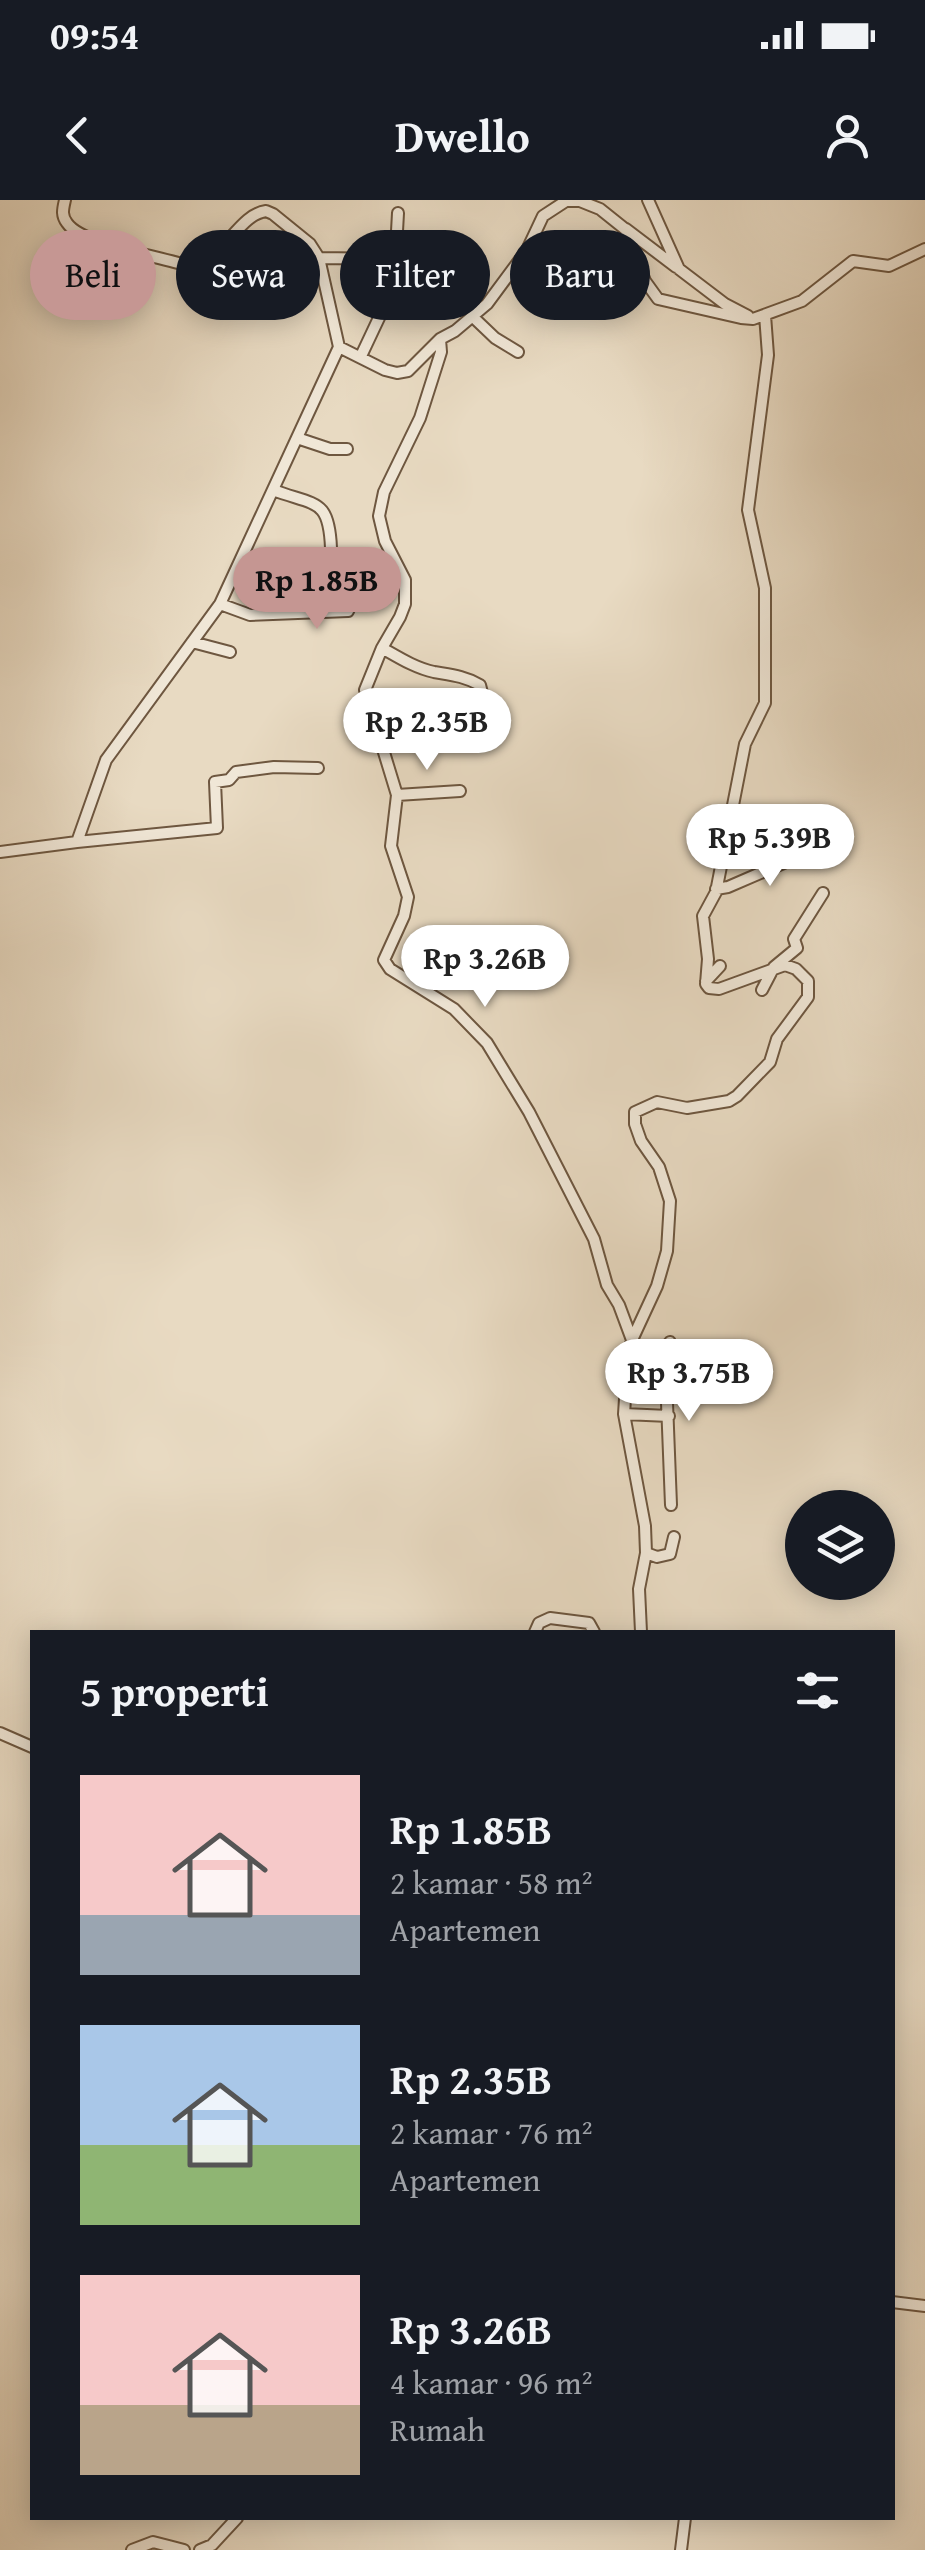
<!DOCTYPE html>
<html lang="id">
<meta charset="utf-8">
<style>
:root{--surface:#171b24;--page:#242831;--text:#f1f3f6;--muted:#9ea1a6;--accent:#c59692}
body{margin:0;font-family:"Gentium Book Plus",serif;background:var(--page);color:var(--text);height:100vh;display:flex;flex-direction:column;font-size:38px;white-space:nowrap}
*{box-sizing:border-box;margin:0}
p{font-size:32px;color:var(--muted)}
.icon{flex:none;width:55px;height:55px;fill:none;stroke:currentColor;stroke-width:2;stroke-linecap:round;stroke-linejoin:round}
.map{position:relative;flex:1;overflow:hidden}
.panel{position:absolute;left:30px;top:1430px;width:865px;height:890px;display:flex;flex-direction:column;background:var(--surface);border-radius:0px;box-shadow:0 5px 25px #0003}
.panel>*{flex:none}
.banner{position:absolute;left:30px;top:30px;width:865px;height:90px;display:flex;gap:20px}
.controls{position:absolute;left:785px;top:1290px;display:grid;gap:20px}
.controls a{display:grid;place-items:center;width:110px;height:110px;border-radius:50%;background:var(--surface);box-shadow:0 5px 25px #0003;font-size:50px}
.price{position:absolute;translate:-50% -85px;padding:0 22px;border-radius:35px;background:#fff;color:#222;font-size:32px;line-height:65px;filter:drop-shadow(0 2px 5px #0008)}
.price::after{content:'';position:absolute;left:50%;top:60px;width:30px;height:22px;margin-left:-15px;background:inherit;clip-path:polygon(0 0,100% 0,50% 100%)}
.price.on{background:var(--accent);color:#111}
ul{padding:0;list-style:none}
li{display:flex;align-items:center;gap:30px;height:250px;padding:0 50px}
li span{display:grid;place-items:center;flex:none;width:280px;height:200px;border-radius:0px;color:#555}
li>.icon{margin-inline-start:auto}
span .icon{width:120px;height:120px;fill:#fffc;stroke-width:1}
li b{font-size:42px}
h2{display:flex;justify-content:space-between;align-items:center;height:120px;padding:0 50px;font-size:42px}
.tag{padding:0 35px;border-radius:45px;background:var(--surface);box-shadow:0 5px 25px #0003;font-size:35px;line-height:90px}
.tag.on{background:var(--accent);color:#111}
.status{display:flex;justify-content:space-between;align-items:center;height:70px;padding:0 50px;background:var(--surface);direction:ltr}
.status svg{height:28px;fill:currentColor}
header{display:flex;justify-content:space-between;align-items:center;height:130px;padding:0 50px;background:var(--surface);font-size:45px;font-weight:600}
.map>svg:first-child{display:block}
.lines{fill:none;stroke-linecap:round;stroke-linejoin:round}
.minor-casing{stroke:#6e5740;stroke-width:14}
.minor{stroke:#f0e7d7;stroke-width:10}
</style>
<div class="status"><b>09:54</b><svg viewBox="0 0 49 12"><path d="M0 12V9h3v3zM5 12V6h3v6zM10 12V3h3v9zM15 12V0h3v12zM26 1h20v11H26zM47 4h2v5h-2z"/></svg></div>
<header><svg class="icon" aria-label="back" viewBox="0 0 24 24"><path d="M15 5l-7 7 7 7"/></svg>Dwello<svg class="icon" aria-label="person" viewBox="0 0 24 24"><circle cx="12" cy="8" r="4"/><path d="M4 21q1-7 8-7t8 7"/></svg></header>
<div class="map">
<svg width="925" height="2350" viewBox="0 0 925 2350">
<rect width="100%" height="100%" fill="#e8dac2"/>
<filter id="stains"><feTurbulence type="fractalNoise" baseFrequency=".002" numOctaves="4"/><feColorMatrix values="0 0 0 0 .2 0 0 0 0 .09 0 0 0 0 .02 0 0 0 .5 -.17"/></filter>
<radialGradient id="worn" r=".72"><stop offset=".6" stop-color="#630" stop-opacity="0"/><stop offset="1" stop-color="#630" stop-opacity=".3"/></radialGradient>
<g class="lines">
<!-- minor casing -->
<g class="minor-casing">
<path id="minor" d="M 648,0 L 679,69 L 725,104 L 748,116
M 626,29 L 676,67
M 319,58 L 394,59
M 473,117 L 495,138 L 518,152
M 440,139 L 441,152 L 420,218 L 384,292 L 379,316 L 385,341 L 405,380 L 405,404 L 400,417 L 382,448 L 365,490 L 397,595 L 391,646 L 408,697 L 404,716 L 384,760 L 390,769 L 454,809 L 487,843 L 529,912 L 594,1039 L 607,1085 L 619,1105 L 632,1140
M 339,147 L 385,170 L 397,173 L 408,171 L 440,139 L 455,131 L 487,104 L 527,50 L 543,16 L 566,1 L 580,1 L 600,9 L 625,29 L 645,81 L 658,99 L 741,118 L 753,119 L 802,101 L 853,61 L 889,66 L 925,49
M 361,156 L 394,86 L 398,13
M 297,238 L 330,249 L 347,249
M 273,290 C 316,306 329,298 331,348
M 220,404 L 250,415 L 348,411 L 358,387 L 405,380
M 192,442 L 230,452
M 382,448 C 398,457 415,468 434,472 C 451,475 464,476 480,485 L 482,493 L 476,496 L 464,539
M 397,595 L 460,591
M 77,642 L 217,628 L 215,582 L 229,580 L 236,572 L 274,567 L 318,568
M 0,652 L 77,642 L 106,560 L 220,404 L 339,147 L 319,58 L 310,44 L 273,14 L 266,11 C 237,15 224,62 188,66 C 160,56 82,45 67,23 C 61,15 63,9 65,0
M 716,689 L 728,687 L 809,652 L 820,651
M 706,781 L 720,766
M 762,790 L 774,767 L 797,748 L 794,739 L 823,693
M 670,1142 L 666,1177 L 671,1305
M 624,1214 L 669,1216
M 646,1353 L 657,1357 L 670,1354 L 674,1337
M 535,1432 L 539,1423 L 550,1418 L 589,1423 L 594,1432
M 641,1432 L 639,1389 L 646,1353 L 645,1326 L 624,1214 L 628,1154 L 632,1140 L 657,1086 L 667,1051 L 670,1001 L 659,967 L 641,941 L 635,924 L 635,912 L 657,902 L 687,908 L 729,901 L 737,896 L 770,862 L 777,839 L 808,797 L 808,781 L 796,769 L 785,765 L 719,789 L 709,788 L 706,784 L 708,759 L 703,716 L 716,692 L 745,544 L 765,503 L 765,388 L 748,310 L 768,155 L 765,115
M 0,1533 L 32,1547
M 892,2102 L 925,2106
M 132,2350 L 153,2342 L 184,2350
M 200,2350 L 212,2345 L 237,2318
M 681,2350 L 685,2318"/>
</g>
<!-- minor -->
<use href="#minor" class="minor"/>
</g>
<rect width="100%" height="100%" filter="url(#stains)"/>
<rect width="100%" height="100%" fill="url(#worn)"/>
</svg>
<div class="controls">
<a><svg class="icon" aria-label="layers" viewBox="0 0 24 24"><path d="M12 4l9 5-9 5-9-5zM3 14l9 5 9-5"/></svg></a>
</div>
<b class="price on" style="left:317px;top:432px">Rp 1.85B</b>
<b class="price" style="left:427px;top:573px">Rp 2.35B</b>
<b class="price" style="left:770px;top:689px">Rp 5.39B</b>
<b class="price" style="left:485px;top:810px">Rp 3.26B</b>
<b class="price" style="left:689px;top:1224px">Rp 3.75B</b>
<div class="banner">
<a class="tag on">Beli</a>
<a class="tag">Sewa</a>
<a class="tag">Filter</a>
<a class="tag">Baru</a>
</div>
<section class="panel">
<h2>5 properti<svg class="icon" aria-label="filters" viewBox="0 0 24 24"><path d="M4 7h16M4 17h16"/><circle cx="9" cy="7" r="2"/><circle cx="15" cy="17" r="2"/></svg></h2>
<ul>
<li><span style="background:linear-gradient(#f6c9c9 70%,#9aa5b1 0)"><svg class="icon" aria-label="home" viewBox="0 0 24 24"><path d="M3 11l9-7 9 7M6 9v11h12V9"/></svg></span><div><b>Rp 1.85B</b><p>2 kamar · 58 m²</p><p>Apartemen</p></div></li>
<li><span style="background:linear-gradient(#a9c7e8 60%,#8fb573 0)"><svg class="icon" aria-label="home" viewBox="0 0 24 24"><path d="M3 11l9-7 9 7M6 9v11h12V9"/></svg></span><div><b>Rp 2.35B</b><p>2 kamar · 76 m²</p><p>Apartemen</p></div></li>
<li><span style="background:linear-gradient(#f6c9c9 65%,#b9a48a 0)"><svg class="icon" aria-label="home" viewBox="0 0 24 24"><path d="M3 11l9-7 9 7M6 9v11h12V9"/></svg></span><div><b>Rp 3.26B</b><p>4 kamar · 96 m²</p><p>Rumah</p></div></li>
</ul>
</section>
</div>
